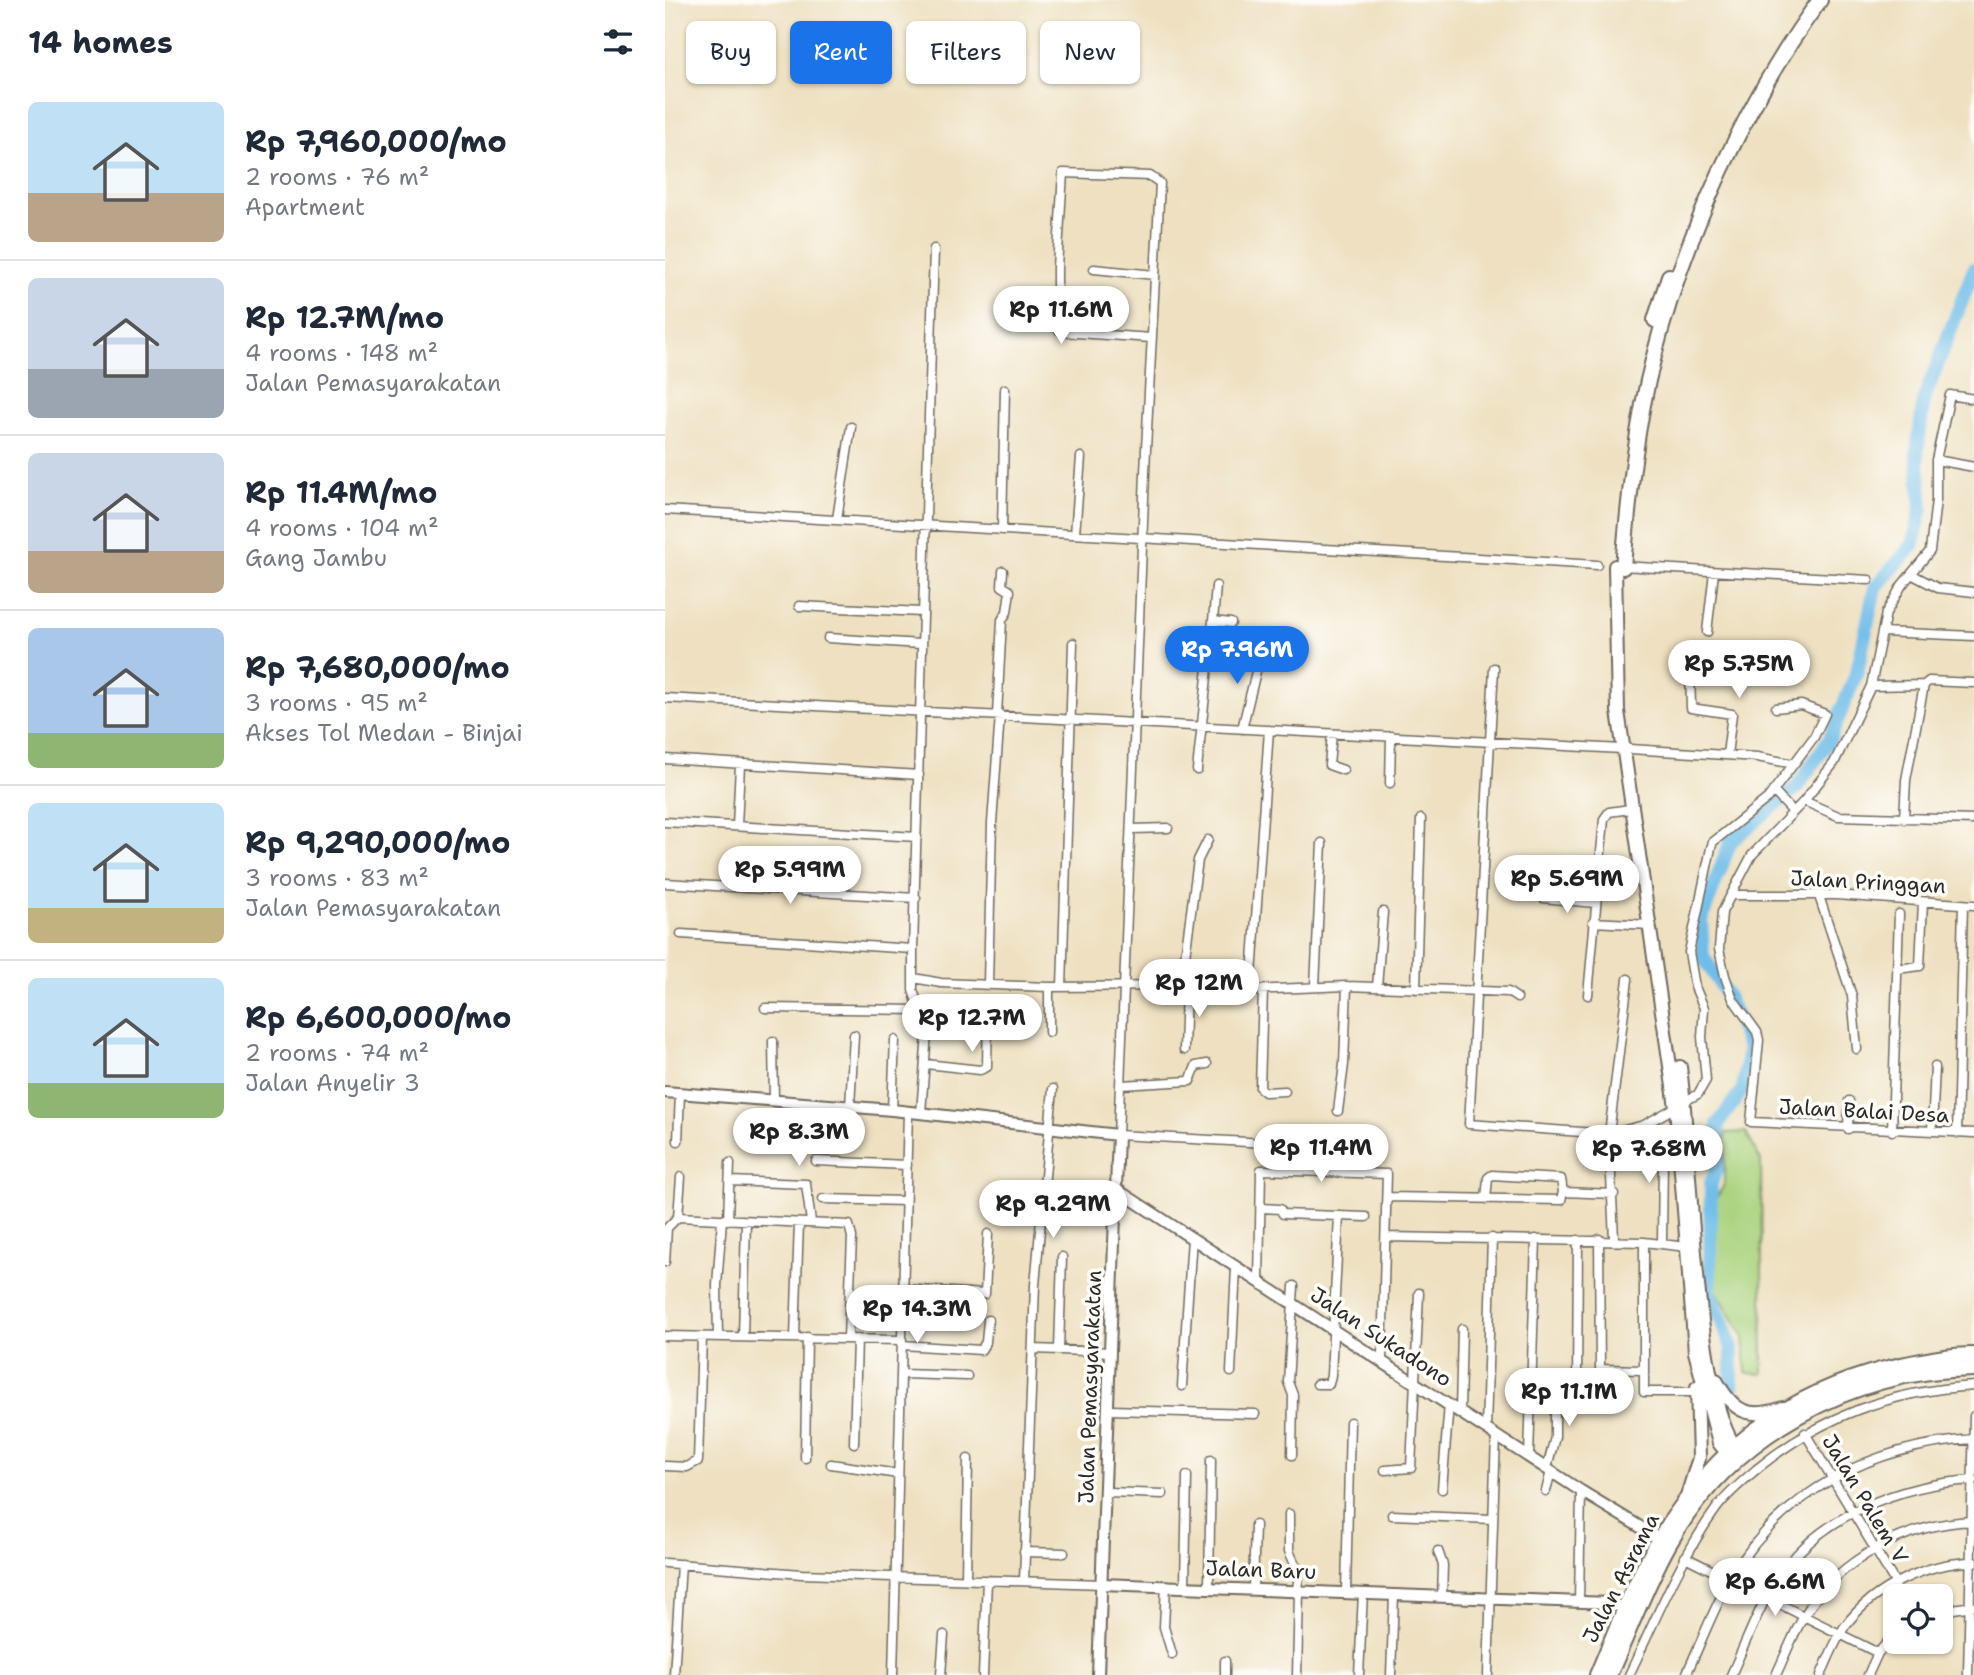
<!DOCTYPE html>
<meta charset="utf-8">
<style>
:root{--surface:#fff;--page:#f6f6f7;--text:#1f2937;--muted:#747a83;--line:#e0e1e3;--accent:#1a73e8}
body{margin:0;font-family:"Shantell Sans",sans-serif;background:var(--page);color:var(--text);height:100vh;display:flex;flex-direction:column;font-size:26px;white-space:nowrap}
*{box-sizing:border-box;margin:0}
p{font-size:23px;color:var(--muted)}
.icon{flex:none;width:38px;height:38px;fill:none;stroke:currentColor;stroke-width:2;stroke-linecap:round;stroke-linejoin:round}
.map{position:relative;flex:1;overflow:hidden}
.drawer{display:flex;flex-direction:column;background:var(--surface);width:665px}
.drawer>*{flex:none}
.top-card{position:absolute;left:21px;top:21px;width:665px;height:63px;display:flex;gap:14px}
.buttons{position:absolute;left:1218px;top:1584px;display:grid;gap:14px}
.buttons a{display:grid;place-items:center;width:70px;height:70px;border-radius:10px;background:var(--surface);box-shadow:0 2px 5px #0004;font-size:35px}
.price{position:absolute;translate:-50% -60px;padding:0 16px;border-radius:24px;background:#fff;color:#222;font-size:23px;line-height:46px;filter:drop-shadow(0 2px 4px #0008)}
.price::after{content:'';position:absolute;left:50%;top:42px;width:21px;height:16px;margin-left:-10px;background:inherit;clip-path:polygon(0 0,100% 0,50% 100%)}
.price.on{background:var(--accent);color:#fff}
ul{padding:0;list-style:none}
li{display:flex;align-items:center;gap:21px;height:175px;padding:0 28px}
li+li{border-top:2px solid var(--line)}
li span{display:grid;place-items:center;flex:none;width:196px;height:140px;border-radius:10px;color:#555}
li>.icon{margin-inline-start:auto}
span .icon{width:84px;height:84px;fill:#fffc;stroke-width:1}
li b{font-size:30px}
h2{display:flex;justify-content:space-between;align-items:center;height:84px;padding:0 28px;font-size:30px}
.chip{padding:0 24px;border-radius:10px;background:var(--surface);box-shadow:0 2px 5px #0004;font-size:24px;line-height:63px}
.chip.on{background:var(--accent);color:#fff}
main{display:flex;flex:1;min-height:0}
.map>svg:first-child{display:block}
.green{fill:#aad37e;stroke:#6a7f54;stroke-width:2}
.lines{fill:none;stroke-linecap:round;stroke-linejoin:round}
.river{stroke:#6fbde9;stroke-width:14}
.street-casing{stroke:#6f6a5f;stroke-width:11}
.secondary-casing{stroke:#6f6a5f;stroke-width:14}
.primary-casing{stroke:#6f6a5f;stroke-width:16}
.highway-casing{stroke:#6f6a5f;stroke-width:18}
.street{stroke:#fff;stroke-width:8}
.secondary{stroke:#fff;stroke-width:10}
.primary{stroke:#fff;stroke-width:12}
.highway{stroke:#fff;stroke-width:14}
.labels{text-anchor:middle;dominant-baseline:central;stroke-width:7;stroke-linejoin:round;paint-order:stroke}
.street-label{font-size:21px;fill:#2b2b2b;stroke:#fdfcf7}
</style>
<main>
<section class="drawer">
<h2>14 homes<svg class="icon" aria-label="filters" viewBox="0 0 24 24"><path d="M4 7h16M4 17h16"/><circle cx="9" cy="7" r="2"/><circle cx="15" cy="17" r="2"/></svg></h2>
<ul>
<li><span style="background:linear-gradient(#bfe0f5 65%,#b9a48a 0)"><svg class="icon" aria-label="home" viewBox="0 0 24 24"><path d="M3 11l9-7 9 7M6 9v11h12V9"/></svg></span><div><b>Rp 7,960,000/mo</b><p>2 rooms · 76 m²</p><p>Apartment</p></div></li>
<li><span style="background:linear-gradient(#c9d6e8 65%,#9aa5b1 0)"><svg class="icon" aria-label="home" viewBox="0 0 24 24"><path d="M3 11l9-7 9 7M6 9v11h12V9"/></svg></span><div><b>Rp 12.7M/mo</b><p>4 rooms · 148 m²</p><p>Jalan Pemasyarakatan</p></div></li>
<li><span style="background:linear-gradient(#c9d6e8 70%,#b9a48a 0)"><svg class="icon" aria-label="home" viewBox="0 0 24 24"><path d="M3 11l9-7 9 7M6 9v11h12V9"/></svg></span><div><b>Rp 11.4M/mo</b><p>4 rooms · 104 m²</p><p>Gang Jambu</p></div></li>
<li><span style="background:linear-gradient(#a9c7e8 75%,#8fb573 0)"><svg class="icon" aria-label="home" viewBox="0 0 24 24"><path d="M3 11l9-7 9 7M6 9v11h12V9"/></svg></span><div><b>Rp 7,680,000/mo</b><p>3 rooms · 95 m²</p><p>Akses Tol Medan - Binjai</p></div></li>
<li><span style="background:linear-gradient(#bfe0f5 75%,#c2b280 0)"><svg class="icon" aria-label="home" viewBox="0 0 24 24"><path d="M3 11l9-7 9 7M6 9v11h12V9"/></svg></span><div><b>Rp 9,290,000/mo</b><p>3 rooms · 83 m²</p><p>Jalan Pemasyarakatan</p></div></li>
<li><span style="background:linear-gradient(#bfe0f5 75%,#8fb573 0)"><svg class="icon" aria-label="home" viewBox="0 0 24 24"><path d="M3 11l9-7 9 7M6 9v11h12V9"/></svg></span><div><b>Rp 6,600,000/mo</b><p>2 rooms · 74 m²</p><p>Jalan Anyelir 3</p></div></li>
</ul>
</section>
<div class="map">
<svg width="1309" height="1675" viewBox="0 0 1309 1675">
<rect width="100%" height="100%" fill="#fdfcf7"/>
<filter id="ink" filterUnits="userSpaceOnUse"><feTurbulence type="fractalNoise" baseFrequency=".0143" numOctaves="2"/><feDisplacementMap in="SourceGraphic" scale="14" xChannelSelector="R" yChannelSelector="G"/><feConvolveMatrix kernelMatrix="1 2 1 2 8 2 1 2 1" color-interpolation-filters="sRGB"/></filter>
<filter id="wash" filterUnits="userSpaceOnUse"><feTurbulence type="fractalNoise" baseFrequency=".00686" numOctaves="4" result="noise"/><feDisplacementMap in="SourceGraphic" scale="28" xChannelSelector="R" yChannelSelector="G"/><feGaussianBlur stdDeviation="1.57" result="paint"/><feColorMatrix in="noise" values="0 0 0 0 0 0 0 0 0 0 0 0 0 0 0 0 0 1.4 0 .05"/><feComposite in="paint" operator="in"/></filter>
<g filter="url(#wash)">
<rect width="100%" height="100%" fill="#eee0c0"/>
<!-- green -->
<path class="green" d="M 1081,1132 L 1096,1161 L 1098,1374 L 1081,1373 L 1079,1337 L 1049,1287 L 1051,1199 L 1059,1185 L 1060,1133 Z"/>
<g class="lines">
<!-- river -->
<path class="river" d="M 1067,1387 L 1067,1348 L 1045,1291 L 1046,1183 L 1051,1172 L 1053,1124 L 1078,1089 L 1084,1048 L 1062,996 L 1038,956 L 1036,920 L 1066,841 L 1132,787 L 1165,738 L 1192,672 L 1210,588 L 1248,545 L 1257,508 L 1252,452 L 1259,399 L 1309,269"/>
</g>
</g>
<g filter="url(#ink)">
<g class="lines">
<!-- street casing -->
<g class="street-casing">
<path id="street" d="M 429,269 L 490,275
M 487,338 L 397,332 L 392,328 L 392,267 L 398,173 L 485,176 L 495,183 L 481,449 L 453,1135 L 620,1144
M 1309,399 L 1285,395 L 1271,460 L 1271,500 L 1265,551 L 1237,585 L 1221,613 L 1206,686 L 1169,763 L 1139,801 L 1087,855 L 1057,912 L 1054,949 L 1060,976 L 1068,999 L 1092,1032 L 1094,1040 L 1086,1122 L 1309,1133
M 1271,460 L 1309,467
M 0,510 L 932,565
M 172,519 L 186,427
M 337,530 L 340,389
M 410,534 L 416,457
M 956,566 L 1204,580
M 1248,575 L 1273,588 L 1309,592
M 134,606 L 256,612
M 548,621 L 551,586
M 1042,632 L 1049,572
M 1217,632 L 1309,636
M 163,638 L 255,644
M 829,668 L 804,1124 L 944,1134 L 979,1125 L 1011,1107
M 1025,668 L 1026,708 L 1067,714 L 1062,755
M 1206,686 L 1259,685 L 1264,681 L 1309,683
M 0,698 L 957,749
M 332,715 L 337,620 L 342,612 L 345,591 L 337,586 L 338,571
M 577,729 L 596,651
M 667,734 L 664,765 L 678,770
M 965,749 L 1092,757 L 1129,764
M 0,759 L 254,775
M 532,770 L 548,621 L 566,623
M 725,783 L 726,736
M 1108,791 L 1128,812
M 1139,801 L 1173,816 L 1309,820
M 1239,819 L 1241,780 L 1259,685
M 0,822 L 252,837
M 72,826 L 75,765
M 468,829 L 503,828
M 0,883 L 251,898
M 1068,895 L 1171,895 L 1309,905
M 1154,896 L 1187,996 L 1192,1049
M 878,898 L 930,903
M 928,922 L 985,925
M 16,934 L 248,949
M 1232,969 L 1255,966 L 1258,902
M 249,978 L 276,983 L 384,987 L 516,986 L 586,990 L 682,986 L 843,992 L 852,998
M 323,983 L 327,823 L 335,715
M 516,986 L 533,860 L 543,840
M 650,986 L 657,843
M 397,987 L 408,643
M 712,987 L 718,912
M 751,989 L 756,819
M 586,990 L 604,730
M 598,990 L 595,1088 L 600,1092 L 620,1091
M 923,995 L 939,819 L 944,812 L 965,809
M 100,1008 L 255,1010
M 384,1032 L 384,987
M 108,1041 L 109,1101
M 519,1050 L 521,987
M 261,1064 L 315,1070 L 322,1067 L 323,1010
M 456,1085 L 525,1081 L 531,1066 L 542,1064
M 1020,1101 L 1033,1094 L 1041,1080 L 1037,1037 L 1039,1008 L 1030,987 L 1024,952 L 1046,848 L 1048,842 L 1103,798 L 1149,737 L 1160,714 L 1136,705 L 1111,708
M 185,1107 L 189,1035
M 227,1110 L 230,1040
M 673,1111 L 679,1064 L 682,986
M 256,1113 L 262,1033 L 248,990 L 248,949 L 269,249
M 1183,1129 L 1184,1101
M 1227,1131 L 1234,914
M 1267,1131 L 1270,1067
M 1292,1133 L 1298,905
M 13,1141 L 15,1093
M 151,1161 L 242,1165
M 65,1181 L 141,1184 L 146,1222
M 723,1197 L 896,1200 L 898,1192 L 949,1194
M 158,1199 L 240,1201
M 821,1199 L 823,1178 L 827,1175 L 896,1179 L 898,1192
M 596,1208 L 615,1209 L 618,1214 L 701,1217
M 13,1217 L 16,1177
M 63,1220 L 65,1163
M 722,1237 L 979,1242 L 979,1392 L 1032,1392
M 934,1239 L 935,1369 L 977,1370
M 949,1239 L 944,1134 L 963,979
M 979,1242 L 1022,1247
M 997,1243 L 998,1156
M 0,1262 L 2,1228 L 13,1217 L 184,1225 L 187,1237 L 183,1338
M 594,1281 L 596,1170 L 722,1174 L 717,1360
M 237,1289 L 320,1294 L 323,1234
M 0,1336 L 237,1340
M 53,1337 L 52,1285 L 57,1220
M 78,1337 L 81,1221
M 130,1337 L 134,1223
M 237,1345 L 316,1350 L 321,1342 L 323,1320
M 369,1349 L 446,1352
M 394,1349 L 397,1257
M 566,1372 L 571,1267
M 236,1374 L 302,1376
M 652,1384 L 664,1384 L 666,1375 L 674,1216
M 517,1386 L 527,1238
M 445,1410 L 590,1414
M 795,1411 L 797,1329
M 821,1429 L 827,1238
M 1140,1433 L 1231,1584
M 189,1443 L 192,1339
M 627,1455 L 628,1395 L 623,1382 L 629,1286
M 864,1456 L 871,1239
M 140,1458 L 142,1337
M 166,1464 L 233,1474
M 0,1466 L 22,1467 L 33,1461 L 37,1337
M 882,1468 L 890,1437 L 890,1394 L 912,1392 L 913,1240
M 720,1470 L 746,1468 L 754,1293
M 777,1489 L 784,1404
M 881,1491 L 886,1471
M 442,1492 L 498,1494
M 624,1514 L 624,1551 L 634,1573 L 632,1590
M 727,1515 L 827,1519
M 773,1551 L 778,1565 L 777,1597
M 359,1552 L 399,1553
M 1020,1557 L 1213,1653
M 0,1563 L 137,1574 L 437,1584
M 301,1578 L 303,1459
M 359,1581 L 370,1285 L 388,1089
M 501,1585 L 499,1627 L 507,1654
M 520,1586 L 522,1476
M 544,1586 L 546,1460
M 588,1588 L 590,1525
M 681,1592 L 685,1422
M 914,1602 L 916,1491
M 1276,1611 L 1307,1606
M 9,1675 L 16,1564
M 228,1675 L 243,1112
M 276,1675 L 279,1635
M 318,1675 L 322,1580
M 560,1675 L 560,1661
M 632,1675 L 634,1591
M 694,1675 L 698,1593
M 726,1675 L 729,1595
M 823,1675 L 831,1435
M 964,1675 C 991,1619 1014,1560 1051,1509 C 1062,1494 1079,1480 1093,1468 C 1157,1416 1226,1391 1309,1386
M 1021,1675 C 1036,1643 1048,1609 1066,1578 C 1118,1490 1209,1445 1309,1439
M 1066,1675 C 1081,1643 1093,1608 1113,1578 C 1155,1515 1236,1484 1309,1480
M 1111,1675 C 1120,1656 1128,1634 1139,1616 C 1173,1559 1243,1523 1309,1521
M 1156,1675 C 1163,1659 1170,1641 1180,1626 C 1208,1588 1262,1562 1309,1562
M 1203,1675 L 1213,1653 L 1230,1634
M 1303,1675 L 1309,1416"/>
</g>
<!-- secondary casing -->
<g class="secondary-casing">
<path id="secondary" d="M 0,1092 L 227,1110 L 453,1135 L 433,1675
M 451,1189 L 916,1491 L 995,1539
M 437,1584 L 945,1603 L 961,1608"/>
</g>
<!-- primary casing -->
<g class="primary-casing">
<path id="primary" d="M 950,566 L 953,711 L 1011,1107 L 1030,1352 L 1054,1443 L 1067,1459
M 1015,1067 C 1026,1145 1028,1405 1075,1453
M 1051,1380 C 1068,1412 1084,1420 1118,1408
M 1023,1493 L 1034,1458 L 1032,1387"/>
</g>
<!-- highway casing -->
<g class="highway-casing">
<path id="highway" d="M 990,320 L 1004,276
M 958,567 C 964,496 971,424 989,356 C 1019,237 1082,99 1155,0
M 932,1675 C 950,1633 966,1589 989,1549 C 1044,1450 1125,1389 1236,1365 C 1260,1360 1284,1355 1309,1355
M 944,1675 C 964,1632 981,1585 1004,1544 C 1065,1435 1186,1370 1309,1369"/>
</g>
<!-- street -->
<use href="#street" class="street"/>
<!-- secondary -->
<use href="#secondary" class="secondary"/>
<!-- primary -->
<use href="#primary" class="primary"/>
<!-- highway -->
<use href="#highway" class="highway"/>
</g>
</g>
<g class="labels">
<!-- street labels -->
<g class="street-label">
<text transform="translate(1203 882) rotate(3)">Jalan Pringgan</text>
<text transform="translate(1199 1111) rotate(3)">Jalan Balai Desa</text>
<text transform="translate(716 1337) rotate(33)">Jalan Sukadono</text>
<text transform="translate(425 1387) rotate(-88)">Jalan Pemasyarakatan</text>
<text transform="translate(1200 1499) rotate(59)">Jalan Palem V</text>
<text transform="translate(596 1570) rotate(2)">Jalan Baru</text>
<text transform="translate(956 1578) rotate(-63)">Jalan Asrama</text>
</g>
</g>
</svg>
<div class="buttons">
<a><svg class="icon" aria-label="locate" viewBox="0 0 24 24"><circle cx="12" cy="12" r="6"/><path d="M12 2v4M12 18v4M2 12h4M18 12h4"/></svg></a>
</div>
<b class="price" style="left:396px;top:346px">Rp 11.6M</b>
<b class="price on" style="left:572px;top:686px">Rp 7.96M</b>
<b class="price" style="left:1074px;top:700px">Rp 5.75M</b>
<b class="price" style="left:125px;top:906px">Rp 5.99M</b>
<b class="price" style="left:902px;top:915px">Rp 5.69M</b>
<b class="price" style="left:534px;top:1019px">Rp 12M</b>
<b class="price" style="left:307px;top:1054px">Rp 12.7M</b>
<b class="price" style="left:134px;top:1168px">Rp 8.3M</b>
<b class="price" style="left:656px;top:1184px">Rp 11.4M</b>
<b class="price" style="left:984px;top:1185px">Rp 7.68M</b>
<b class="price" style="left:388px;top:1240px">Rp 9.29M</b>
<b class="price" style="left:252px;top:1345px">Rp 14.3M</b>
<b class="price" style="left:904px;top:1428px">Rp 11.1M</b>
<b class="price" style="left:1110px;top:1618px">Rp 6.6M</b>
<div class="top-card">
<a class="chip">Buy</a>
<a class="chip on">Rent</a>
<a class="chip">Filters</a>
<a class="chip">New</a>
</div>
</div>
</main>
